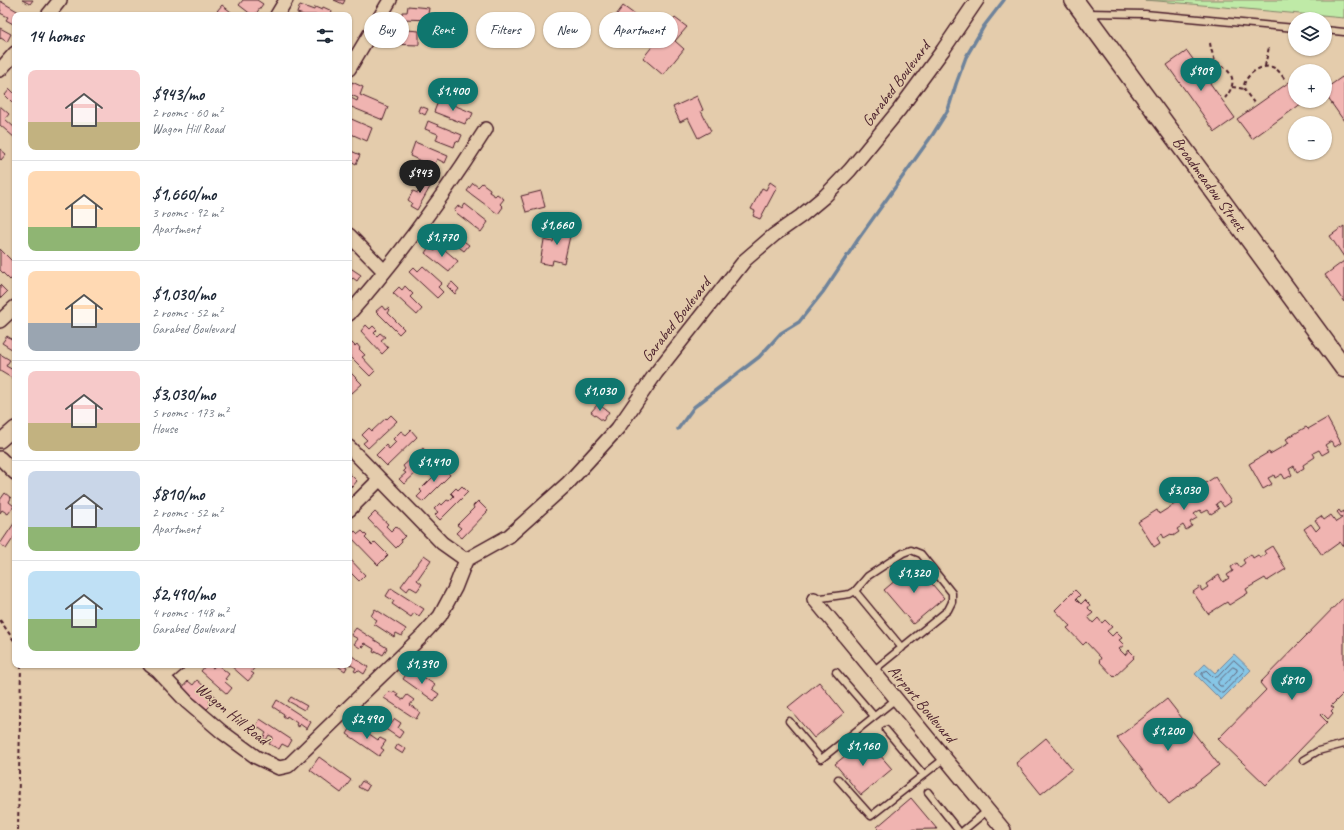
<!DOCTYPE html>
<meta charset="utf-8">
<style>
:root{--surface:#fff;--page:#f6f6f7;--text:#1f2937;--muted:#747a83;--line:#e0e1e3;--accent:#0f766e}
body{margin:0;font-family:Caveat,sans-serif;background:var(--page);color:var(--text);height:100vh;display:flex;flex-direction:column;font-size:15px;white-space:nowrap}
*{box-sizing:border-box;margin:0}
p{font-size:13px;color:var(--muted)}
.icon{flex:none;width:22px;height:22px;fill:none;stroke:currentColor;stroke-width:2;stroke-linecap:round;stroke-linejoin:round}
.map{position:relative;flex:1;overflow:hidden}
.drawer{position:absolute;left:12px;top:12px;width:340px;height:656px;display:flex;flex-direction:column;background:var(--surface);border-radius:8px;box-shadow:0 1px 3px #0004}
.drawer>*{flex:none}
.top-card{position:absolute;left:364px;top:12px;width:380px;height:36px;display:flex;gap:8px}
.fabs{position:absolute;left:1288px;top:12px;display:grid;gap:8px}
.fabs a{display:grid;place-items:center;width:44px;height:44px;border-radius:50%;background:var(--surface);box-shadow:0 1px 3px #0004;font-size:20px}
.price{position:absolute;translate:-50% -34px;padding:0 9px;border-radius:14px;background:var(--accent);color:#fff;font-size:13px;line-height:26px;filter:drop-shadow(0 1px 2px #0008)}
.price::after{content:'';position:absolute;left:50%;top:24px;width:12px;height:9px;margin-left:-6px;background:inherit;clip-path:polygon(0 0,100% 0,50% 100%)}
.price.active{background:#222;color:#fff}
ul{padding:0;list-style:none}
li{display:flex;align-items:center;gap:12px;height:100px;padding:0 16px}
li+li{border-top:1px solid var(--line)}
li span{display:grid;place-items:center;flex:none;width:112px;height:80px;border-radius:8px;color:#555}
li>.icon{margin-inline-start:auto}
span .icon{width:48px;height:48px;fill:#fffc;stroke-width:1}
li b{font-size:17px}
h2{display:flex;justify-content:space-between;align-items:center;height:48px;padding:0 16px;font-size:17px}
.tag{padding:0 14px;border-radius:18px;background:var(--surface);box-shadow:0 1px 3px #0004;font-size:14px;line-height:36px}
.tag.active{background:var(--accent);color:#fff}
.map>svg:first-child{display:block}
.green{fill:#bfeaa7;stroke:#848469}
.water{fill:#86c6e6;stroke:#6e839b}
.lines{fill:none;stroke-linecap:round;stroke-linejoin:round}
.shore{stroke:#626276;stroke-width:1}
.stream{stroke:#6e839b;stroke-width:3.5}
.building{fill:#f0b4b1;stroke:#4a1f2b}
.lane-casing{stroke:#4a1f2b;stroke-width:9}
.street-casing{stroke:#4a1f2b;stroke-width:16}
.secondary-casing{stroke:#4a1f2b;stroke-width:21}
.path{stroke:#4a1f2b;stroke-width:2;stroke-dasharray:4 3;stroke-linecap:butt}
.lane{stroke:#e4ccac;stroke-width:6}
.street{stroke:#e4ccac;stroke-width:13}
.secondary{stroke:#e4ccac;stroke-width:18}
.labels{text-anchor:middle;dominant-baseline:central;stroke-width:3;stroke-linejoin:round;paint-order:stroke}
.street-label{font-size:16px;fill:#4a1f2b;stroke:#e4ccac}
</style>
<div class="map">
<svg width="1344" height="830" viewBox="0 0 1344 830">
<rect width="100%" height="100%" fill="#e4ccac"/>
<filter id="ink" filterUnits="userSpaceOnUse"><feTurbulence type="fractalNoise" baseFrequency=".025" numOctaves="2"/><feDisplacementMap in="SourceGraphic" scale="8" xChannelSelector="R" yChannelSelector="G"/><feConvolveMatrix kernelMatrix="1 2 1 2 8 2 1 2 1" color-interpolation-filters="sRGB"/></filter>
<g filter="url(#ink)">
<!-- green -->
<path class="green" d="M 1144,0 L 1344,0 L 1344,18 L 1158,1 Z"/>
<!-- water -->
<path class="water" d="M 1234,654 L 1251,670 L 1221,700 L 1195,674 L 1205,664 L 1215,673 Z"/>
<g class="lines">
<!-- shore -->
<path class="shore" d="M 1234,660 L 1244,669 L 1244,671 L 1223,693 L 1221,693 L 1202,676 L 1202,673 L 1206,670 L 1212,676 L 1217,677 Z
M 1233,667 L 1237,669 L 1237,671 L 1223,686 L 1220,686 L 1218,684 L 1218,682 Z"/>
<!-- stream -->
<path class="stream" d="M 678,429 L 694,407 L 759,357 L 781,333 L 799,322 L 823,292 L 859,238 L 933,134 L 948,110 L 956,84 L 966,57 L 984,26 L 1004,0"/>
</g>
<!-- building -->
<path class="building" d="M 22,0 L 33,0 L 30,4 Z
M 243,0 L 257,0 L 263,4 L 255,15 L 252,15 L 239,5 Z
M 334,0 L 345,0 L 343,4 Z
M 0,1 L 24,15 L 15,15 L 15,25 L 6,20 L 8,17 L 0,13 L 1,10 L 0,9 Z
M 222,5 L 235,15 L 218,15 L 220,13 L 217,11 Z
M 300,5 L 314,10 L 315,7 L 322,10 L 323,7 L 332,11 L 330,15 L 304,15 L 297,13 Z
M 408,6 L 429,8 L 428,14 L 433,14 L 433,20 L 402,19 L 402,12 L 407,12 Z
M 623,6 L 641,19 L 623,43 L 605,30 Z
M 675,18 L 687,27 L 675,41 L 684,49 L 663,75 L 643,58 Z
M 0,28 L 11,34 L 7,42 L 1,38 L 0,39 Z
M 395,29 L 419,31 L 419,45 L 388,44 L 388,35 L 395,35 Z
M 1187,51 L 1235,118 L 1215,132 L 1167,65 Z
M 1342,77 L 1344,80 L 1344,121 L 1325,94 L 1325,89 Z
M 1295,78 L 1295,101 L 1305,101 L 1252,139 L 1237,119 Z
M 352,82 L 363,87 L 360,95 L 388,107 L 383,120 L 349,106 L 351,98 L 357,101 L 358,98 L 349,94 Z
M 10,89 L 15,94 L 15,105 L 5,95 Z
M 697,96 L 703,110 L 701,111 L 711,131 L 698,138 L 688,118 L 680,122 L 673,107 Z
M 439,99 L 473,113 L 470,120 L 467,119 L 465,124 L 434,112 Z
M 0,106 L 9,114 L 5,119 L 15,128 L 15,138 L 0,125 Z
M 420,106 L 428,109 L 425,115 L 418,111 Z
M 349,118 L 372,128 L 367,141 L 349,133 Z
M 428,121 L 462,135 L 459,142 L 456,141 L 454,147 L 436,140 L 438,134 L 425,129 Z
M 415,142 L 448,156 L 445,163 L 437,159 L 431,173 L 421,168 L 423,162 L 410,156 Z
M 0,149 L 6,154 L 1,160 L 0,159 Z
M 349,150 L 360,155 L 356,164 L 349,160 Z
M 427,177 L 434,180 L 417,210 L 410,206 L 412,203 L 408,200 L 413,191 L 418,193 Z
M 770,182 L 777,187 L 760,219 L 753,216 L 755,211 L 751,209 L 762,188 L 766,190 Z
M 473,183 L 478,187 L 482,183 L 490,189 L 489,192 L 495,196 L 497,194 L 504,199 L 500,204 L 503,207 L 498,214 L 467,191 Z
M 541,191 L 545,207 L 526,212 L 521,196 Z
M 465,204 L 488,222 L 481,232 L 454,211 L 458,206 L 462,209 Z
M 451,224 L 461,232 L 457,236 L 469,245 L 464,251 L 439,232 L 444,226 L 447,228 Z
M 557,224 L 572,227 L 564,263 L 553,260 L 552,265 L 540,263 L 544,240 L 553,242 Z
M 1344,226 L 1344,257 L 1330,236 Z
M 439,245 L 458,261 L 449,272 L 425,253 L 429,247 L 435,251 Z
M 0,249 L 15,264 L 15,275 L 10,280 L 0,270 Z
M 1344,261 L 1344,302 L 1325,275 Z
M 423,266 L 442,283 L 438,287 L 443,292 L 437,298 L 409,272 L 414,267 L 418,271 Z
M 349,267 L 361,275 L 357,281 L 353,278 L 349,282 Z
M 452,282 L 459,289 L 455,294 L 447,286 Z
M 0,285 L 7,292 L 1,298 L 0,297 Z
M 405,286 L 413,294 L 410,297 L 422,309 L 417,315 L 393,293 L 399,287 L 402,290 Z
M 382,306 L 385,310 L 388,308 L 390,310 L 388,313 L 404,329 L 399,334 L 376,311 Z
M 366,325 L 370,329 L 373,326 L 377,330 L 374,333 L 377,336 L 380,333 L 385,337 L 381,340 L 388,348 L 382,354 L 361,331 Z
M 7,336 L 13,340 L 15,337 L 15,351 L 2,343 Z
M 352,343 L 355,346 L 357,344 L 360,348 L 359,349 L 365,355 L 362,357 L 375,371 L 370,376 L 349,355 L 349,345 Z
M 0,354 L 10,360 L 6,366 L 15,371 L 15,380 L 0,371 Z
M 349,371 L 362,384 L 352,393 L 349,391 Z
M 598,404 L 609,412 L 603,421 L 591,412 Z
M 391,415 L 397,421 L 368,448 L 363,443 L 367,440 L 362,435 L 369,428 L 372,431 L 386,418 L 387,419 Z
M 1327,418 L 1341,443 L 1335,447 L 1331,441 L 1325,445 L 1329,451 L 1322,455 L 1319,450 L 1313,453 L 1315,457 L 1303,465 L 1304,468 L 1297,472 L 1294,466 L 1289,469 L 1292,475 L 1285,479 L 1282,474 L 1275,478 L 1274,475 L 1268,478 L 1272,484 L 1263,489 L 1249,464 L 1269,452 L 1270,454 L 1289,443 L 1286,439 L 1306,427 L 1308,429 Z
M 411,430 L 417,437 L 387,466 L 376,455 L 386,445 L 389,449 L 396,442 L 393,439 L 401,431 L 406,435 Z
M 423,448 L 432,458 L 404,484 L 399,479 L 406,473 L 403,471 L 405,469 L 403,466 Z
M 441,465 L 450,475 L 423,502 L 417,497 L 422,492 L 420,490 L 434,476 L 432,475 Z
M 349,473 L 357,481 L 352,487 L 349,484 Z
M 1215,477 L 1231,502 L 1224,507 L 1220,501 L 1216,504 L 1219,509 L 1211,514 L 1208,510 L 1202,513 L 1200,510 L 1194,514 L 1197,518 L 1190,522 L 1192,526 L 1186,530 L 1183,525 L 1177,529 L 1179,532 L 1173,536 L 1171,534 L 1164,538 L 1162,534 L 1157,538 L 1160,543 L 1154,547 L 1138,522 L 1157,510 L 1159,514 L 1178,502 L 1175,498 L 1194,486 L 1196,489 Z
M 462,486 L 468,492 L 440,520 L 435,515 L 438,512 L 434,509 L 440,503 L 442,505 L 447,500 L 449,501 L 454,496 L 451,493 L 456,488 L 458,490 Z
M 5,493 L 11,498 L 9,502 L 14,506 L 8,514 L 2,510 L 0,513 L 0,500 Z
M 478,501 L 488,511 L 462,538 L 456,533 L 461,528 L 457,525 L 474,508 L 473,506 Z
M 1339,510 L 1341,513 L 1344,511 L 1344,545 L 1343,546 L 1340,542 L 1322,555 L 1304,529 L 1311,524 L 1316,531 L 1320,527 L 1315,520 L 1321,516 L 1324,520 L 1331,515 L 1336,522 L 1342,518 L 1337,512 Z
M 375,512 L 388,524 L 386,526 L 391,531 L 396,526 L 405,536 L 401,540 L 402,542 L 396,548 L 368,519 Z
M 15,522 L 15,536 L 13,538 L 15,539 L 13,541 L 12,540 L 6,549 L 0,544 Z
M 355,531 L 358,534 L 362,531 L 367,536 L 365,538 L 372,545 L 375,542 L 388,555 L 378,565 L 350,536 Z
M 1272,546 L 1286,569 L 1267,581 L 1265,578 L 1246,589 L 1248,593 L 1229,605 L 1227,602 L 1208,614 L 1193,592 L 1200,587 L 1202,591 L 1208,587 L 1206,584 L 1219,575 L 1223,582 L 1229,578 L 1227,575 L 1233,571 L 1231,567 L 1237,563 L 1240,567 L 1245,563 L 1243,560 L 1251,554 L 1253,558 L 1258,555 L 1260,558 L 1266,554 L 1264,551 Z
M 424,555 L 431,560 L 417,580 L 422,584 L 417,591 L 410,587 L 407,591 L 401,586 Z
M 349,558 L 365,575 L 359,581 L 349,571 Z
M 915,564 L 944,598 L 913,624 L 884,590 Z
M 391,588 L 424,609 L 419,616 L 414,613 L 411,617 L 392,604 L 394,601 L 386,596 Z
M 1075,590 L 1080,595 L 1076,599 L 1081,604 L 1085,600 L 1090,605 L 1088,608 L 1093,613 L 1088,617 L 1093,623 L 1098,618 L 1102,623 L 1105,620 L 1112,627 L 1107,631 L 1112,636 L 1116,632 L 1122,638 L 1119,640 L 1124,645 L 1119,649 L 1125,655 L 1129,650 L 1134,655 L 1133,657 L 1134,658 L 1114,677 L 1099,661 L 1101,658 L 1086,642 L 1083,645 L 1067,628 L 1070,626 L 1055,610 Z
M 1344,597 L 1344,693 L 1331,706 L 1334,708 L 1331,711 L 1333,713 L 1328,719 L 1322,713 L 1320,715 L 1327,722 L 1266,785 L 1218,739 L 1266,690 L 1260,683 Z
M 375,609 L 406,629 L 402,636 L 396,633 L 394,637 L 374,624 L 377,620 L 371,616 Z
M 356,628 L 387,648 L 383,655 L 376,651 L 375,653 L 373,652 L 374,649 L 364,643 L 363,644 L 365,645 L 364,647 L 362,646 L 360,648 L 354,644 L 358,639 L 351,635 Z
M 349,654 L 368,667 L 364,674 L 358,670 L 356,672 L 354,671 L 356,668 L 349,664 Z
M 206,665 L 209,665 L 213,668 L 216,665 L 218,665 L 229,674 L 225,679 L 227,680 L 225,682 L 232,688 L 227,694 L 201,671 Z
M 230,665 L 257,665 L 251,672 L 254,674 L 248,681 Z
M 336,665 L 344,665 L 347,667 L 345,671 Z
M 412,672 L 415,674 L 416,672 L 435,685 L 432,689 L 439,694 L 434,701 L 403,679 L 407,673 L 410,674 Z
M 197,680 L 215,696 L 209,702 L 212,704 L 207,709 L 182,688 L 188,681 L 193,685 Z
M 819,682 L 844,713 L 814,738 L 788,707 Z
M 389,691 L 393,693 L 394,691 L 398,694 L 397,696 L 403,700 L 407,695 L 414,700 L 410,705 L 420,712 L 416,719 L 384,698 Z
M 291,697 L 307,706 L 304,710 L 288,701 Z
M 1167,699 L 1219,765 L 1169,804 L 1117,738 Z
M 277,700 L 311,722 L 307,729 L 300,724 L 299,727 L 296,725 L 297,723 L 287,716 L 286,718 L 283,716 L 284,714 L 273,707 Z
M 370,709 L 382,717 L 384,714 L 388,717 L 386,720 L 391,724 L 395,719 L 401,723 L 398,728 L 403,732 L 399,738 L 366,716 Z
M 260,719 L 292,740 L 288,747 L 282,744 L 279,749 L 269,744 L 273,737 L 269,735 L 266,740 L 263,738 L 266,733 L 256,726 Z
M 356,725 L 378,740 L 380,738 L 386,741 L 381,748 L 384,750 L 379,756 L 347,734 L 352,726 L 354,728 Z
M 1046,738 L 1072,769 L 1041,794 L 1016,763 Z
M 866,739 L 892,769 L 861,795 L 835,764 Z
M 398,744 L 406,749 L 403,754 L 395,749 Z
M 319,757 L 351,780 L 341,793 L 310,770 Z
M 362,781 L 369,786 L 366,791 L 358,787 Z
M 911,798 L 937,829 L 880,830 L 877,827 Z"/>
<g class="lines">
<!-- lane casing -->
<g class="lane-casing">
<path id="lane" d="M 1087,13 L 1145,14 L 1295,28
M 1325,30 L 1344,32
M 855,591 L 902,648
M 814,599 L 850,594 L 855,591 L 868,576 L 903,553 L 911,550 L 921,554 L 952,593 L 952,602 L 948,610 L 873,671
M 836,672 L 874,716
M 789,721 L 821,759 L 896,699
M 886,730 L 923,774
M 1303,760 L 1318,751 L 1344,744
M 838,779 L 871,816 L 945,758
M 928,792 L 958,830
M 964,830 L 988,810"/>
</g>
<!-- street casing -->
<g class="street-casing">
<path id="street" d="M 48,15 L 60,0
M 277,15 L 286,0
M 349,69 L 390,0
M 0,70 L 15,53
M 349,235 L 384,271
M 349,314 C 399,257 445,194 486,129
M 0,321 L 15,307
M 0,441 L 15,428
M 349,447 L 442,543 L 466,560
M 0,458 L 15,473
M 349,510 L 380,479
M 814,599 L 1004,830
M 150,665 L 158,671 L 187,702 L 222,732 L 256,757 L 279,768 L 288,766 L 421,637 L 440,616 L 455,588 L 466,560 L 509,536 L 568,483 L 618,428 L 656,373 L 745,260 L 774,235 L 801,216 L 825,196 L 850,170 L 899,110 L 943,50 L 977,0
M 158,671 L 170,671 L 177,665"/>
</g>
<!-- secondary casing -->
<g class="secondary-casing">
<path id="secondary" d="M 1074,0 L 1344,368"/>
</g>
<!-- path -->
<path class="path" d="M 1210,43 L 1211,49 L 1215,61
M 1203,65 L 1215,61 C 1232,71 1239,81 1225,98
M 1265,66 L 1269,47
M 1232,87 L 1245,89
M 1254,103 C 1251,98 1244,92 1244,86 C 1245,74 1265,61 1276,69 C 1280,72 1283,77 1286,81
M 0,620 L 15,642
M 18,830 L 21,665"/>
<!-- lane -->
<use href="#lane" class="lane"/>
<!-- street -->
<use href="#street" class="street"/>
<!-- secondary -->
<use href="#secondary" class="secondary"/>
</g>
</g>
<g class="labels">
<!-- street labels -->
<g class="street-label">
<text transform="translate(896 84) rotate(-53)">Garabed Boulevard</text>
<text transform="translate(1209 184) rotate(54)">Broadmeadow Street</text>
<text transform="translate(676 320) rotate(-52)">Garabed Boulevard</text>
<text transform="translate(922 704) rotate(50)">Airport Boulevard</text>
<text transform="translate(232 714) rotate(39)">Wagon Hill Road</text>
</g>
</g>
</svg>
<div class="fabs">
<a><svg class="icon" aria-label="layers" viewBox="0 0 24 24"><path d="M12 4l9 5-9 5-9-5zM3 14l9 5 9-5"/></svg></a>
<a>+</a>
<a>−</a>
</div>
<b class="price" style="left:1201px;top:92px">$909</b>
<b class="price" style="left:453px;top:112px">$1,400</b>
<b class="price active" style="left:420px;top:194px">$943</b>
<b class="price" style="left:557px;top:246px">$1,660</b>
<b class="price" style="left:442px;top:258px">$1,770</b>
<b class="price" style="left:600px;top:412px">$1,030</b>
<b class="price" style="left:434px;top:483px">$1,410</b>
<b class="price" style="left:1184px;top:511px">$3,030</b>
<b class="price" style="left:914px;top:594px">$1,320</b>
<b class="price" style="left:422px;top:685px">$1,390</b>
<b class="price" style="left:1292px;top:701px">$810</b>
<b class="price" style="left:367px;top:740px">$2,490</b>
<b class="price" style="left:1168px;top:752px">$1,200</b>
<b class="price" style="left:863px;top:767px">$1,160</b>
<div class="top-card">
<a class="tag">Buy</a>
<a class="tag active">Rent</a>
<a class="tag">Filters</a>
<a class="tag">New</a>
<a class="tag">Apartment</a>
</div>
<section class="drawer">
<h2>14 homes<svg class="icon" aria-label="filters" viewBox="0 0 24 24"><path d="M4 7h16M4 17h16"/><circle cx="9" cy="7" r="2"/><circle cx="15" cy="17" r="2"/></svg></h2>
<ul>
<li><span style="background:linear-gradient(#f6c9c9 65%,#c2b280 0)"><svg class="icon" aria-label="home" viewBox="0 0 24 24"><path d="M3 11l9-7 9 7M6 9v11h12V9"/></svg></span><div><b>$943/mo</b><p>2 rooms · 60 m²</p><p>Wagon Hill Road</p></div></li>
<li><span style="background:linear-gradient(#ffd9b3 70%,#8fb573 0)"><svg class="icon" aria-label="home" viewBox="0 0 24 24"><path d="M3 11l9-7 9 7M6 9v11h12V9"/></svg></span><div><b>$1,660/mo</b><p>3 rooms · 92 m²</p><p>Apartment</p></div></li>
<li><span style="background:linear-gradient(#ffd9b3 65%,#9aa5b1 0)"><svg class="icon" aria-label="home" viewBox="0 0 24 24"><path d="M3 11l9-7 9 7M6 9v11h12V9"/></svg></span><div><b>$1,030/mo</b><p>2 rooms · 52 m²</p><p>Garabed Boulevard</p></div></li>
<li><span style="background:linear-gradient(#f6c9c9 65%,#c2b280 0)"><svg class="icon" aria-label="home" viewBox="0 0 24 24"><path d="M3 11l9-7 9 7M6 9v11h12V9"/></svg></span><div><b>$3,030/mo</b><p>5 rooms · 173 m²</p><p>House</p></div></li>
<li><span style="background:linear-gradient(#c9d6e8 70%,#8fb573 0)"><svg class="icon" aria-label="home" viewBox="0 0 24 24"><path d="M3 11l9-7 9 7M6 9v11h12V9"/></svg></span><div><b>$810/mo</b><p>2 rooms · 52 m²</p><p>Apartment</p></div></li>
<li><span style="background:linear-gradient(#bfe0f5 60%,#8fb573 0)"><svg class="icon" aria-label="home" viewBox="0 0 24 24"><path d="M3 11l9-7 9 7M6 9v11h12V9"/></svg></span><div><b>$2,490/mo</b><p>4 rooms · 148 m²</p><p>Garabed Boulevard</p></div></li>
</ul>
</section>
</div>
